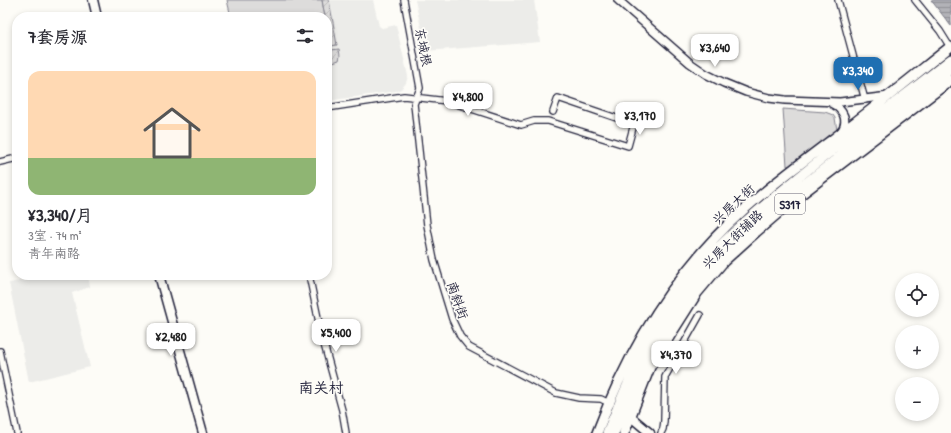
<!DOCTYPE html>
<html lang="zh">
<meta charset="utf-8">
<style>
:root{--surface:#fff;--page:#f2f2f3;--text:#2b2b33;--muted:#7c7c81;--accent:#1f6fb2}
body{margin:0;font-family:"Patrick Hand","LXGW WenKai TC",sans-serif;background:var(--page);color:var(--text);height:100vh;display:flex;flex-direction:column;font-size:15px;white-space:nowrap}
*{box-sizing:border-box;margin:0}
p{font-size:13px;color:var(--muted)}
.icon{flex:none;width:22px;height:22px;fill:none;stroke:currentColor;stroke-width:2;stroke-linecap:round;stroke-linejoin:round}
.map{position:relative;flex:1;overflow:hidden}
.side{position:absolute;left:12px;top:12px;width:320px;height:268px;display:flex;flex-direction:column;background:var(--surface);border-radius:16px;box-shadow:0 2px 6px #0003}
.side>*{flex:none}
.controls{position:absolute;left:895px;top:273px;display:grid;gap:8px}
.controls a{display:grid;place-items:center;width:44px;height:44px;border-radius:50%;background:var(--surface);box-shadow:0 2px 6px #0003;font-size:20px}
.price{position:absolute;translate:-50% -34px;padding:0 9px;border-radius:8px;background:#fff;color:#222;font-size:13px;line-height:26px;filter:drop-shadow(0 1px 2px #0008)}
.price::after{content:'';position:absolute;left:50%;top:24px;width:12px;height:9px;margin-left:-6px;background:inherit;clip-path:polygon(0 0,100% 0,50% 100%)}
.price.active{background:var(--accent);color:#fff}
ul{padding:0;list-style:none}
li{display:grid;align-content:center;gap:8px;height:212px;padding:0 16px}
li span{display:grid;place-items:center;height:124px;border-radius:12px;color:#555}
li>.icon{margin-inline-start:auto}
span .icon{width:72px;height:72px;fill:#fffc;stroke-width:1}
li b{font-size:17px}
h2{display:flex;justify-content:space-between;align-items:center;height:48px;padding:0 16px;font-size:17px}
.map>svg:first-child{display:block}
.built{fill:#ecece9}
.park{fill:#dddcdb;stroke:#807f8b}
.garden{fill:url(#garden-furrows);stroke:#807f8b}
.water{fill:url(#water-rules);stroke:#787885}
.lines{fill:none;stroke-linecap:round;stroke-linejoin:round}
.minor-casing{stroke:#22223b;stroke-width:8}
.tertiary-casing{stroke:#22223b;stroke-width:10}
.secondary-casing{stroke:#22223b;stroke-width:11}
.primary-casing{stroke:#22223b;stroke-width:12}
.minor{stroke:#fdfcf7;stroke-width:5.5}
.tertiary{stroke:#fdfcf7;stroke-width:7}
.secondary{stroke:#fdfcf7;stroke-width:8}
.primary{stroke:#fdfcf7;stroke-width:9}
.labels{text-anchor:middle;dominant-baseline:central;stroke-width:3.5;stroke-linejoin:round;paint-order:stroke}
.shield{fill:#fdfcf7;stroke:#646373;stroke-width:1}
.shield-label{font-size:12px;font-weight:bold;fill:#22223b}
.street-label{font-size:13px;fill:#22223b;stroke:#fdfcf7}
.quarter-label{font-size:15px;fill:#22223b;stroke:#fdfcf7}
</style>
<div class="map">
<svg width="951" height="433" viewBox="0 0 951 433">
<defs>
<pattern id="garden-furrows" width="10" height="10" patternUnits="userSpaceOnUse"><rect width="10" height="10" fill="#dddcdb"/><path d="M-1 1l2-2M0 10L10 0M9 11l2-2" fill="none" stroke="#bdbcbd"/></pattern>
<pattern id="water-rules" width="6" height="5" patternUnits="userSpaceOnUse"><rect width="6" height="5" fill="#b2b2b7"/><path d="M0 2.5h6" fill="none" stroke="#909096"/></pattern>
</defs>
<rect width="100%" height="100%" fill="#fdfcf7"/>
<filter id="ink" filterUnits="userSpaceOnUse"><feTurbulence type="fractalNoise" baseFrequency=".025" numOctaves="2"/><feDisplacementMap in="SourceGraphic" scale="8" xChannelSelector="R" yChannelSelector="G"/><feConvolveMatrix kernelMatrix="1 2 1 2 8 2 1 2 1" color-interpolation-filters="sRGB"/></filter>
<g filter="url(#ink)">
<!-- built -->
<path class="built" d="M 227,0 L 373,0 L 379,26 L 382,28 L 396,25 L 408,76 L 406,83 L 401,89 L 396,91 L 327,101 L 327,17 L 231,17 Z
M 415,0 L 534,0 L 540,42 L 426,51 Z
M 36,275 L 88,275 L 90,287 L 72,293 L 90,367 L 29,382 L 9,283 L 37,278 Z"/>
<!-- park -->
<path class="park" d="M 227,0 L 322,0 L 325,17 L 231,17 Z
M 327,28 L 332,57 L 327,69 Z
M 783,109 L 825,112 L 833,115 L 835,118 L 837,130 L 834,133 L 791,166 L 787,166 Z"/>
<!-- garden -->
<path class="garden" d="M 322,0 L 329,0 L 337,45 L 331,46 L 327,28 L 327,17 L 325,17 Z
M 339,49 L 340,56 L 339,60 L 330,63 L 332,57 L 331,50 Z"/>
<!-- water -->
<path class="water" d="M 931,0 L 951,0 L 951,26 Z"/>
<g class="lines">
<!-- minor casing -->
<g class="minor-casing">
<path id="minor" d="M 404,0 L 420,88 L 414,104 L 427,225 L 434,260 L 452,319 L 460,336 L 469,347 L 556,393 L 579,398 L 601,399 L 611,404
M 838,0 L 865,100
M 915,0 L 940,31 L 950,47
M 327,108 L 404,96 L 447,101 L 521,125 L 534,121 L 548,121 L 628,146 L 634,124 L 558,98 L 553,112
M 0,162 L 17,158
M 309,275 L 322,337 L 342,410 L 346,433
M 0,351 L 17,433
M 661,433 L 663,429 L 664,421 L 665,377 L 700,315"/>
</g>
<!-- tertiary casing -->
<g class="tertiary-casing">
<path id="tertiary" d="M 618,0 L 690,63 L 706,74 L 724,83 L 746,92 L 769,98 L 785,100 L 840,102 L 889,96
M 831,103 C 843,109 850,121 840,133"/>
</g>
<!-- secondary casing -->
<g class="secondary-casing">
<path id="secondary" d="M 93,0 L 97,17
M 159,275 L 203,433
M 626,413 L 650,433"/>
</g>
<!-- primary casing -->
<g class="primary-casing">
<path id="primary" d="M 597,433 C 622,367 656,305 703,251 C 740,208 788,173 833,139 C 873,109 911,78 950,47
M 607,433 C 628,381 651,329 686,284 C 725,234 775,196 824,157 C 866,125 909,92 951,59
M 614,433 L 644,365 L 670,321 L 690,290 L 719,257 L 751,226 L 951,69
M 624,433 L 650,367 L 697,293 L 724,261 L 756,232 L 791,202 L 951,80"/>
</g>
<!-- minor -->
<use href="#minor" class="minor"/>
<!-- tertiary -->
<use href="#tertiary" class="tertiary"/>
<!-- secondary -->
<use href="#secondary" class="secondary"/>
<!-- primary -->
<use href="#primary" class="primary"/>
</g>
</g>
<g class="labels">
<!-- shield labels -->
<rect class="shield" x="775" y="194" width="30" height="20" rx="3"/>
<g class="shield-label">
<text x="790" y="204">S317</text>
</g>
<!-- street labels -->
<g class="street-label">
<text transform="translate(424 47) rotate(79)">东城根</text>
<text transform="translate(733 204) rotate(-43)">兴房大街</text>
<text transform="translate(732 239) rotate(-44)">兴房大街辅路</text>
<text transform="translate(458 300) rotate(71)">南斜街</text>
</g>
<!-- quarter labels -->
<g class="quarter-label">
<text x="321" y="387">南关村</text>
</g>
</g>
</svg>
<div class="controls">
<a><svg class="icon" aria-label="locate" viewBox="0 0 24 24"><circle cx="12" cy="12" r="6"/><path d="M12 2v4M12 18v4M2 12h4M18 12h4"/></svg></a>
<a>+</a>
<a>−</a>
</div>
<b class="price" style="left:715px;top:68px">¥3,640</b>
<b class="price active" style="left:858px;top:91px">¥3,340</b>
<b class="price" style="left:468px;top:117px">¥4,800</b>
<b class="price" style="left:640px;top:136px">¥3,170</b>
<b class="price" style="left:336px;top:353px">¥5,400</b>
<b class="price" style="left:171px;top:357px">¥2,480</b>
<b class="price" style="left:676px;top:375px">¥4,370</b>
<section class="side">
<h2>7套房源<svg class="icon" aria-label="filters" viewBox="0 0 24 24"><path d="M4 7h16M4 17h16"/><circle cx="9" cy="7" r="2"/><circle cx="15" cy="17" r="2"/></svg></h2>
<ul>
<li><span style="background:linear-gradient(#ffd9b3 70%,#8fb573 0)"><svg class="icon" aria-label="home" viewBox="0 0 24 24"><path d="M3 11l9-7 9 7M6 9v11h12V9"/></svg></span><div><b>¥3,340/月</b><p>3室 · 74 m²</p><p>青年南路</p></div></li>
</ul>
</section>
</div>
